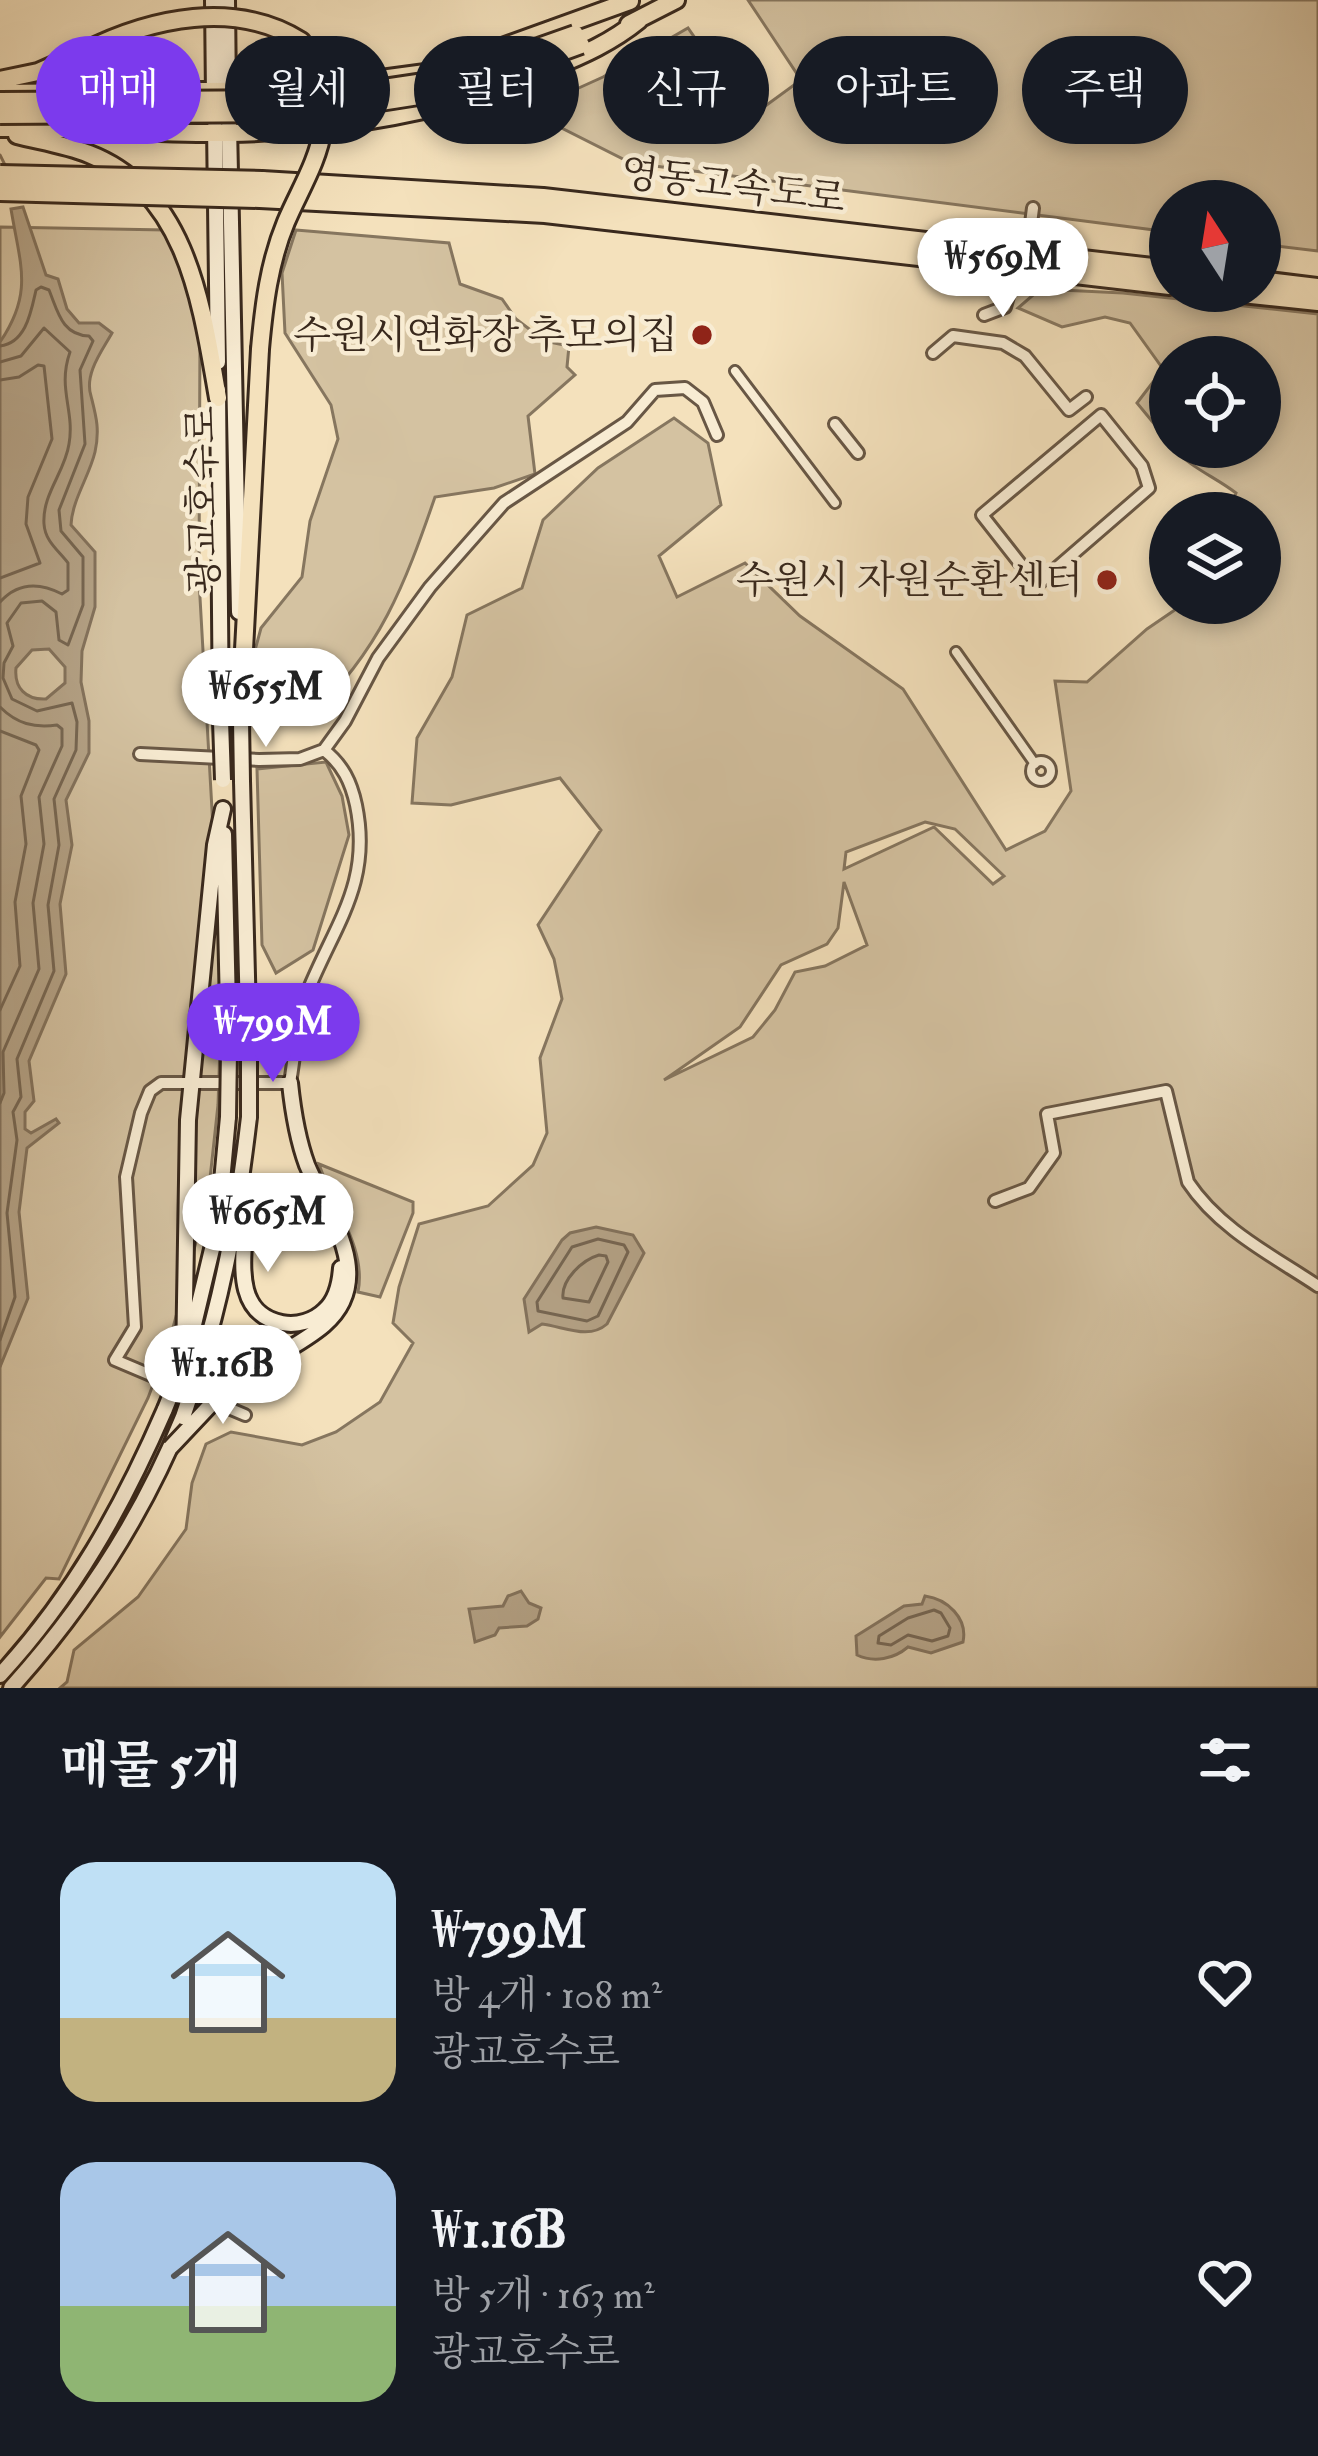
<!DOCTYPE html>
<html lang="ko">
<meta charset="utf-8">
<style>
:root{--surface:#171b24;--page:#242831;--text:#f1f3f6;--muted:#9ea1a6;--accent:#7c3aed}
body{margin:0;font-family:"IM FELL Double Pica","Noto Serif KR",serif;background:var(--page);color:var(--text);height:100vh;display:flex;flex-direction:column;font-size:45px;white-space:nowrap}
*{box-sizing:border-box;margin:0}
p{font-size:39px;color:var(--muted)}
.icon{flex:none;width:66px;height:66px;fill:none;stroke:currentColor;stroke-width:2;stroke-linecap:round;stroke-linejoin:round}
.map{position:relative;height:1688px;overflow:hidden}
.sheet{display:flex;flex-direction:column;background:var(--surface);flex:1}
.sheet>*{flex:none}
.guide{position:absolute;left:36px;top:36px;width:1248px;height:108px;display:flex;gap:24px}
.needle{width:78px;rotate:348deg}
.buttons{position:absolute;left:1149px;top:180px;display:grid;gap:24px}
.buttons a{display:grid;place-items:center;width:132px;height:132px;border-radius:50%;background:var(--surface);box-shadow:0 6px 18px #0003;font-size:60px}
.price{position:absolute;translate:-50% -102px;padding:0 27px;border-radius:42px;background:#fff;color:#222;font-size:39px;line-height:78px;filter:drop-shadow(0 3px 6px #0008)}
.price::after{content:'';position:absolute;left:50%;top:72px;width:36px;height:27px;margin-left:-18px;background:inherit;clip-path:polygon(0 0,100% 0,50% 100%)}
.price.selected{background:var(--accent);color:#fff}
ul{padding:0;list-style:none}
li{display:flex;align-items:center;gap:36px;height:300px;padding:0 60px}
li span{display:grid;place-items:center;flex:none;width:336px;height:240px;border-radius:36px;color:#555}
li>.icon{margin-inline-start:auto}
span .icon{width:144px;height:144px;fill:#fffc;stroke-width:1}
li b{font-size:51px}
h2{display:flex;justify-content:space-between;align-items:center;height:144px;padding:0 60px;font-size:51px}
.pill{padding:0 42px;border-radius:54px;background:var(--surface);box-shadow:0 6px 18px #0003;font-size:42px;line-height:108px}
.pill.selected{background:var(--accent);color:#fff}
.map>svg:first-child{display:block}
.green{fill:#d4c2a1;stroke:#86765f;stroke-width:3;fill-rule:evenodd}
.water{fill:#b4a286;stroke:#83725c;stroke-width:3;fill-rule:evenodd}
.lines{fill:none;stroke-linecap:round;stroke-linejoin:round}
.shore{stroke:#766652;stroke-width:3}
.stream{stroke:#83725c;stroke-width:3}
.pedestrian-casing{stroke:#685745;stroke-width:14}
.minor-casing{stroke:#685745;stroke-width:16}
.secondary-casing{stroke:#39291d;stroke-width:20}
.trunk-casing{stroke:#39291d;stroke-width:22}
.motorway-casing{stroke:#39291d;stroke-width:24}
.pedestrian{stroke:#f8ecd3;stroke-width:8}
.minor{stroke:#f8ecd3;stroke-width:10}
.secondary{stroke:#f8ecd3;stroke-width:14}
.trunk{stroke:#f4e1bc;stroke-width:16}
.motorway{stroke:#f4e1bc;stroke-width:18}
.secondary-bridge-casing{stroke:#39291d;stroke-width:20;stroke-linecap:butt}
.trunk-bridge-casing{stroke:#39291d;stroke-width:22;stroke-linecap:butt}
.motorway-bridge-casing{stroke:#39291d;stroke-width:24;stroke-linecap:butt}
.secondary-bridge{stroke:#f8ecd3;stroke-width:14}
.trunk-bridge{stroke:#f4e1bc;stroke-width:16}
.motorway-bridge{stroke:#f4e1bc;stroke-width:18}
.poi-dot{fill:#8f2418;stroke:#f8ecd3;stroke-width:4.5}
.labels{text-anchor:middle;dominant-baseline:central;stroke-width:9;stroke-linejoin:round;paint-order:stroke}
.street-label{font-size:39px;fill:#39291d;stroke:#f8ecd3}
.poi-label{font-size:39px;fill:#39291d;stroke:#f8ecd3;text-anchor:end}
</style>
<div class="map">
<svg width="1318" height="1688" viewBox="0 0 1318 1688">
<rect width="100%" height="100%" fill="#f4e1bc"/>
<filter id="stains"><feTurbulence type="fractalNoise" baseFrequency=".00167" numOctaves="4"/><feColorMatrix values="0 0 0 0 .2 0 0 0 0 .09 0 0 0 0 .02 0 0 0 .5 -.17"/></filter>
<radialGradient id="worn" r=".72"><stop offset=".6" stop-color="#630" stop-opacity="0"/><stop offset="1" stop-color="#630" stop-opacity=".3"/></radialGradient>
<!-- green -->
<path class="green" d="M 748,0 L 1318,0 L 1318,251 L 1260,244 L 1260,201 L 1170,201 L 1170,232 L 631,163 L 528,111 L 603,77 L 688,28 L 750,117 L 801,80 Z
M 0,227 L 166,230 L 184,264 L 200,330 L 199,580 L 222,987 L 218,1105 L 208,1197 L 170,1339 L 148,1398 L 59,1579 L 46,1578 L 0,1637 Z
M 296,230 L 449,243 L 460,284 L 502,299 L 516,319 L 545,341 L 569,346 L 567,367 L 575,375 L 528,416 L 535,474 L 494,488 L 435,497 C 405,584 380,651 310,716 L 285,699 L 251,665 L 261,628 L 302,577 L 310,521 L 338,439 L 331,405 L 285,333 L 282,273 Z
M 1040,289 L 1123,293 L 1318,314 L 1318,1688 L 60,1688 L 67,1682 L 74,1650 L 138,1597 L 186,1529 L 192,1483 L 206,1444 L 231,1432 L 302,1445 L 336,1432 L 380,1402 L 413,1343 L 393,1323 L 399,1287 L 419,1224 L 488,1206 L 533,1165 L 547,1133 L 540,1058 L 562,999 L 554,959 L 538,925 L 601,830 L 560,778 L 451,805 L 412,803 L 417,738 L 452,677 L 467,615 L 522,588 L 543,520 L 598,468 L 674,418 L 708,443 L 721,505 L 659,556 L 677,597 L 745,563 L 800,616 L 903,689 L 1006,850 L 1045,831 L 1071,791 L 1055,681 L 1087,682 L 1147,629 L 1185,603 L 1260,603 L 1260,513 L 1227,513 L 1236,493 C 1214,476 1190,468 1173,447 L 1260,447 L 1260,357 L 1170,357 L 1170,443 L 1137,403 L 1163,369 L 1130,323 L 1105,317 L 1062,327 L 1018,308 ZM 925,822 L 955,829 L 1004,876 L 993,884 L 934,827 L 844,869 L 846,852 ZM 844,882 L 867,945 L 825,966 L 795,972 L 775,1010 L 753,1037 L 664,1080 L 740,1027 L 781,965 L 827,944 L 838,928 Z
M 326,762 L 342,796 L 349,835 L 313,950 L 276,973 L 262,945 L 257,769 Z
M 319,1164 L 413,1202 L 413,1213 L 380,1297 L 358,1292 C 367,1248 332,1205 319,1164 Z"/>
<!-- water -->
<path class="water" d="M 23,207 L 46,275 L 58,279 L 67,309 L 79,323 L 99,323 L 112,333 C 102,351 84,374 91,396 C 96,416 100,429 95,452 C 89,477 72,500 71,525 L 95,552 L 95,607 L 82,651 L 81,682 L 89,721 L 89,753 L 66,800 L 72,845 L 60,904 L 66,974 L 29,1061 L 34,1101 L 25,1112 L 25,1129 L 31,1133 L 56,1119 L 59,1123 L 27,1148 L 19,1212 L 28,1298 L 0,1367 L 0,342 C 34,292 20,265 11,209 ZM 49,649 L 65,667 L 65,683 L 46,699 C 26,700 14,688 16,668 L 32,650 Z
M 596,1227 L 633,1235 L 644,1253 L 607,1324 C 589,1340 565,1327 542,1324 L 529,1332 L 524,1299 L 562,1240 L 570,1233 Z
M 521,1591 L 529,1603 L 541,1608 L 538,1619 L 527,1626 L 499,1628 L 495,1635 L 475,1642 L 469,1609 L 503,1606 L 508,1596 Z
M 925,1596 C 947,1599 968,1618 963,1642 L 931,1653 L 908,1647 C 894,1659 874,1663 857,1655 L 856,1636 L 904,1606 L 922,1604 Z"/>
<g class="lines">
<!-- shore -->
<path class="shore" d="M 0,346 C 26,343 31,312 36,290 L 41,287 L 49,290 C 58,312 62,335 89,336 L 93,341 L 80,370 L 85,444 L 59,510 L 61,531 L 83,557 L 83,605 L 68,645 L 59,640 L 56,612 L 42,601 L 21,603 L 7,623 L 13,646 L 4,663 L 3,678 L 12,699 L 37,711 L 72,703 L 77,722 L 76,750 L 54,799 L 59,845 L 48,905 L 54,971 L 17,1059 L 21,1097 L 13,1112 L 17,1140 L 7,1213 L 15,1297 L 0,1340
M 0,362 L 21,356 L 44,328 L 70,352 C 57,389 75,410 69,444 C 65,472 42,494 44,524 C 45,541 58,550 68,563 L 68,590 L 62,594 C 39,582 18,582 0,602
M 0,380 L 19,377 L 38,365 L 44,366 L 52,439 L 28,497 L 26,524 L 40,563 L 0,578
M 0,707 C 17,724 34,728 57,725 L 62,729 L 62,746 L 39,797 L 44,844 L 33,903 L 39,969 L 3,1052 L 4,1093 L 0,1103
M 0,731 L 36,745 L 39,750 L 21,796 L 26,844 L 15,902 L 20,966 L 0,1010
M 598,1239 L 624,1245 L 628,1252 L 598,1316 L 587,1321 L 538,1311 L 537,1302 L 572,1247 Z
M 599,1255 L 606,1256 L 608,1262 L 589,1302 L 563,1298 C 561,1280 582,1260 599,1255 Z
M 934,1610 L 941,1613 L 950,1628 L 948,1636 L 932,1641 L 908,1635 L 891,1645 L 878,1643 L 879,1636 L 908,1618 Z"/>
<!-- stream -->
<path class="stream" d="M 0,155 L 7,169"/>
<!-- pedestrian casing -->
<g class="pedestrian-casing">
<path id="pedestrian" d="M 735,371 L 835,503
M 956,652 L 1035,764
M1031 771a10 10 0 1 1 20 0a10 10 0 1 1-20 0Z"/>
</g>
<!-- minor casing -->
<g class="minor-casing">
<path id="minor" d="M 1029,239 L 1033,208
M 984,315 L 1005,307 L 1013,279
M 933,353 L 953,336 L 1003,343 L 1025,356 L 1069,410 L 1086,397
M 1101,415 L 1142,466 L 1149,488 L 1037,585 L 982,515 Z
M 835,424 L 858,453
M 140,754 L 259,760 L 300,759 L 324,750 L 345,721 L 378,658 L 430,587 L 504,503 L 627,422 L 655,390 L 685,388 L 703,402 L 717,435
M 995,1201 L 1029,1188 L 1054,1153 L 1047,1114 L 1166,1091 L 1188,1182 C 1219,1229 1273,1256 1318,1286
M 245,1415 L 115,1360 L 135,1327 L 126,1177 L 141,1113 L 150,1091 L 161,1083 L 290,1083 C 295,1053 297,1020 308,991 C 335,924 372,883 356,805 C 351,782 343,765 324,750"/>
</g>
<!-- secondary casing -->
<g class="secondary-casing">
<path id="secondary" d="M 213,0 L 214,98
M 227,0 L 228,97
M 229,125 L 239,612
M 215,126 L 218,362
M 218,390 L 221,721
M 242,781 L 249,1054
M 224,834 L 229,1051
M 242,1175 C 258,1220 216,1310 282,1323 C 297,1326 314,1321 325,1310 C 336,1300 340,1282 341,1268
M 191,1337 L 218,1224 L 228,1117
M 184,1362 L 188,1120 L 215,845 L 223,809
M 200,1366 C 226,1283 239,1202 249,1117
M 246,1375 C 270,1358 302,1344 324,1325 C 378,1278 328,1215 307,1165 C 297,1138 293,1112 290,1083
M 0,1675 C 73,1596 122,1508 165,1409
M 11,1688 C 84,1607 142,1518 183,1417"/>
</g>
<!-- trunk casing -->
<g class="trunk-casing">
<path id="trunk" d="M 629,24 L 676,0
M 0,80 L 38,72 L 83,52
M 0,93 L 308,90 L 381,79 L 433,72 L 630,1
M 0,128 C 76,127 153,134 229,133 C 337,131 452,112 551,68 C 583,55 612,42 639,20
M 17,135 C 41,141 67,145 89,154 C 188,192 202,307 218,398
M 241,706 L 260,349"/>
</g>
<!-- motorway casing -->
<g class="motorway-casing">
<path id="motorway" d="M 262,181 L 543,198 L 1170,270
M 260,198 L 545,213 L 1170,285
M 1260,281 L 1318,288
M 1223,291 L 1318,301"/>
</g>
<!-- pedestrian -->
<use href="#pedestrian" class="pedestrian"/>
<!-- minor -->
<use href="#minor" class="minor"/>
<!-- secondary -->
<use href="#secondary" class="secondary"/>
<!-- trunk -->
<use href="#trunk" class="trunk"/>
<!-- motorway -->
<use href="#motorway" class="motorway"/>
<!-- secondary-bridge casing -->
<g class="secondary-bridge-casing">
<path id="secondary-bridge" d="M 241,720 L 242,781
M 221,721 L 223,780
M 249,1054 L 249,1117
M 228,1117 L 229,1051
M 165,1409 L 184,1362
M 183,1417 L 200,1366
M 170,1448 L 219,1396 L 246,1375"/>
</g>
<!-- trunk-bridge casing -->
<g class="trunk-bridge-casing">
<path id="trunk-bridge" d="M 83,52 C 152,17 236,0 301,41 C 320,63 327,98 323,128 C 318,162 299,191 286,222 C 269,263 264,305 260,349
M 0,101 L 310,99 L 451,78 L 575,34
M 0,115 L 310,113 L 457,90 L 581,45"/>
</g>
<!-- motorway-bridge casing -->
<g class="motorway-bridge-casing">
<path id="motorway-bridge" d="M 0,175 L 262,181
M 0,191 L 260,198"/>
</g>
<!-- secondary-bridge -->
<use href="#secondary-bridge" class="secondary-bridge"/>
<!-- trunk-bridge -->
<use href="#trunk-bridge" class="trunk-bridge"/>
<!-- motorway-bridge -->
<use href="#motorway-bridge" class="motorway-bridge"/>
</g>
<!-- markers -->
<g class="poi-dot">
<circle cx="702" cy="335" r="12"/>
<circle cx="1107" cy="580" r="12"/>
</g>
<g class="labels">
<!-- street labels -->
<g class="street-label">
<text transform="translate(733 186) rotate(7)">영동고속도로</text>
<text transform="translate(203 500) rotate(-91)">광교호수로</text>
</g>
<!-- poi labels -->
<g class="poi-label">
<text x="678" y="335">수원시연화장 추모의집</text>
<text x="1083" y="580">수원시 자원순환센터</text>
</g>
</g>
<rect width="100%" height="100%" filter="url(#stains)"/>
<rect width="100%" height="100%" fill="url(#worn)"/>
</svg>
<div class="buttons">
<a><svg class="needle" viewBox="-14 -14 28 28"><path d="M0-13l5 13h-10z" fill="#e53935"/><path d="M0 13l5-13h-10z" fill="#9ea1a6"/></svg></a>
<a><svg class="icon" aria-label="locate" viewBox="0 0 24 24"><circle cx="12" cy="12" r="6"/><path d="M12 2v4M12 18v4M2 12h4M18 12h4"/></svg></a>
<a><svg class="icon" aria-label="layers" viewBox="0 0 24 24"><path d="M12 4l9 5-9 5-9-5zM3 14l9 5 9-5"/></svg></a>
</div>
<b class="price" style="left:1003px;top:320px">₩569M</b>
<b class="price" style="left:266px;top:750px">₩655M</b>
<b class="price selected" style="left:273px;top:1085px">₩799M</b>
<b class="price" style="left:268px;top:1275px">₩665M</b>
<b class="price" style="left:223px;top:1427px">₩1.16B</b>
<div class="guide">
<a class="pill selected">매매</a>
<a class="pill">월세</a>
<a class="pill">필터</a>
<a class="pill">신규</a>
<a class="pill">아파트</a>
<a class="pill">주택</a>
</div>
</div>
<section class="sheet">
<h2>매물 5개<svg class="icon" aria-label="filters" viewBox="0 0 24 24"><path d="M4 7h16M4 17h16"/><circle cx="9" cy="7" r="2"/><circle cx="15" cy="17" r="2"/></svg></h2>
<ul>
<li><span style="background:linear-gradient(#bfe0f5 65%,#c2b280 0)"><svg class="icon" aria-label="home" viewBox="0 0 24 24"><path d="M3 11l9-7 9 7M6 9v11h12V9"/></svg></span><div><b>₩799M</b><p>방 4개 · 108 m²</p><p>광교호수로</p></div><svg class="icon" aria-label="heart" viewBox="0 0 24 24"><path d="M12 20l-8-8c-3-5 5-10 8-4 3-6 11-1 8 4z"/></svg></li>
<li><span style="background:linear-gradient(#a9c7e8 60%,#8fb573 0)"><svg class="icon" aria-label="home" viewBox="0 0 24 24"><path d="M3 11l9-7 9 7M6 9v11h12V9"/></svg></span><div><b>₩1.16B</b><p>방 5개 · 163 m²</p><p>광교호수로</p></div><svg class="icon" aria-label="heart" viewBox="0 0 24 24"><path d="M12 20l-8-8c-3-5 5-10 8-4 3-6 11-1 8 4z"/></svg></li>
</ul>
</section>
